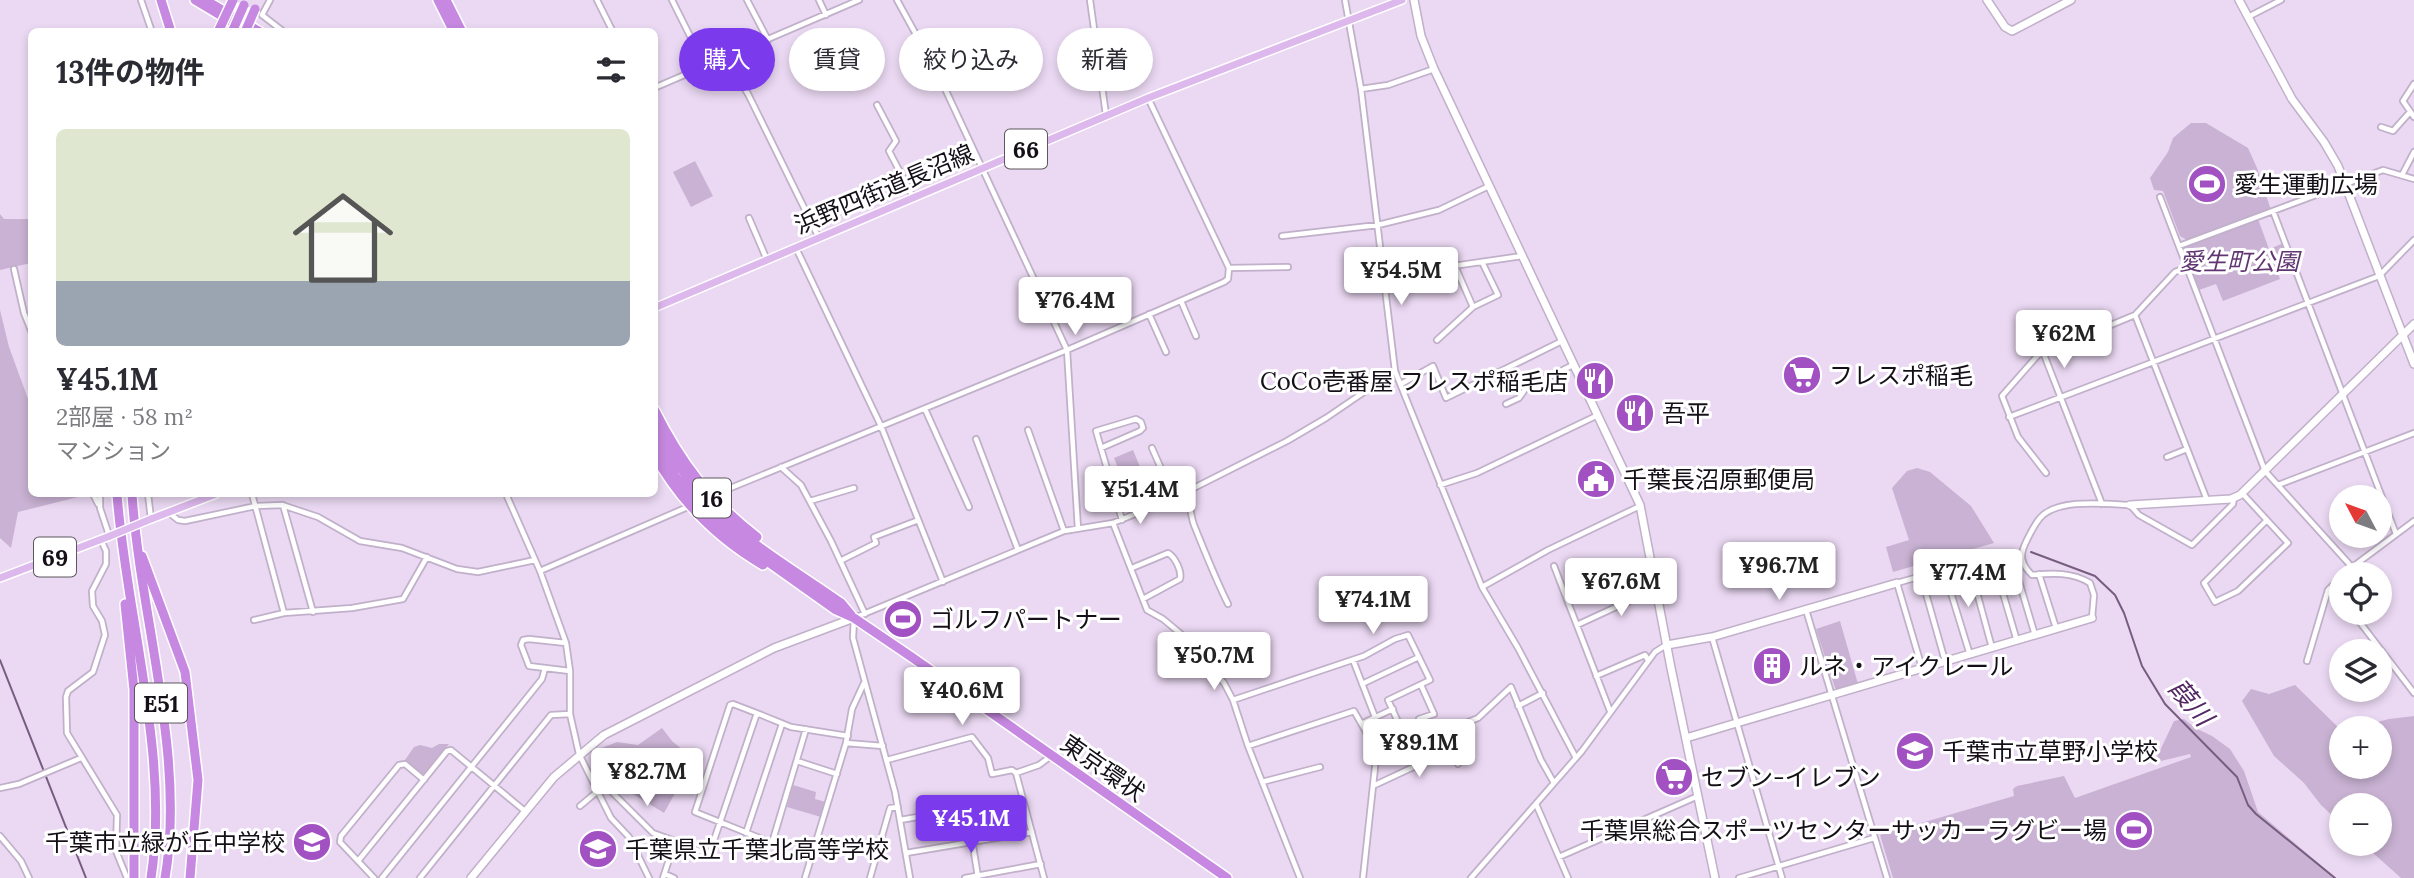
<!DOCTYPE html>
<html lang="ja">
<meta charset="utf-8">
<style>
:root{--surface:#fff;--page:#f7f7f7;--text:#2b2b33;--muted:#7c7c81;--accent:#7c3aed}
body{margin:0;font-family:Lora,"Noto Sans JP",serif;background:var(--page);color:var(--text);height:100vh;display:flex;flex-direction:column;font-size:26px;white-space:nowrap}
*{box-sizing:border-box;margin:0}
p{font-size:23px;color:var(--muted)}
.icon{flex:none;width:38px;height:38px;fill:none;stroke:currentColor;stroke-width:2;stroke-linecap:round;stroke-linejoin:round}
.map{position:relative;flex:1;overflow:hidden}
.details{position:absolute;left:28px;top:28px;width:630px;height:469px;display:flex;flex-direction:column;background:var(--surface);border-radius:10px;box-shadow:0 4px 10px #0003}
.details>*{flex:none}
.guide{position:absolute;left:679px;top:28px;width:665px;height:63px;display:flex;gap:14px}
.needle{width:46px;rotate:311deg}
.buttons{position:absolute;left:2329px;top:485px;display:grid;gap:14px}
.buttons a{display:grid;place-items:center;width:63px;height:63px;border-radius:50%;background:var(--surface);box-shadow:0 4px 10px #0003;font-size:35px}
.price{position:absolute;translate:-50% -60px;padding:0 16px;border-radius:7px;background:#fff;color:#222;font-size:23px;line-height:46px;filter:drop-shadow(0 2px 4px #0008)}
.price::after{content:'';position:absolute;left:50%;top:42px;width:21px;height:16px;margin-left:-10px;background:inherit;clip-path:polygon(0 0,100% 0,50% 100%)}
.price.active{background:var(--accent);color:#fff}
ul{padding:0;list-style:none}
li{display:grid;align-content:center;gap:14px;height:371px;padding:0 28px}
li span{display:grid;place-items:center;height:217px;border-radius:10px;color:#555}
li>.icon{margin-inline-start:auto}
span .icon{width:126px;height:126px;fill:#fffc;stroke-width:1}
li b{font-size:30px}
h2{display:flex;justify-content:space-between;align-items:center;height:84px;padding:0 28px;font-size:30px}
.pill{padding:0 24px;border-radius:32px;background:var(--surface);box-shadow:0 4px 10px #0003;font-size:24px;line-height:63px}
.pill.active{background:var(--accent);color:#fff}
.map>svg:first-child{display:block}
.green{fill:#c9b2d3}
.lines{fill:none;stroke-linecap:round;stroke-linejoin:round}
.stream{stroke:#765d80;stroke-width:2}
.street-casing{stroke:#c1b0c9;stroke-width:8}
.secondary-casing{stroke:#c1b0c9;stroke-width:10}
.primary-casing{stroke:#fff;stroke-width:10}
.highway-casing{stroke:#fff;stroke-width:12}
.street{stroke:#fff;stroke-width:4.5}
.secondary{stroke:#fff;stroke-width:7}
.primary{stroke:#ddb8ec;stroke-width:7}
.highway{stroke:#c688e0;stroke-width:9}
.primary-bridge-casing{stroke:#fff;stroke-width:10;stroke-linecap:butt}
.highway-bridge-casing{stroke:#fff;stroke-width:12;stroke-linecap:butt}
.primary-bridge{stroke:#ddb8ec;stroke-width:7}
.highway-bridge{stroke:#c688e0;stroke-width:9}
.labels{text-anchor:middle;dominant-baseline:central;stroke-width:6;stroke-linejoin:round;paint-order:stroke}
.shield{fill:#fff;stroke:#5b575d;stroke-width:2}
.shield-label{font-size:23px;font-weight:bold;fill:#150f18}
.poi-label{font-size:24px;fill:#150f18;stroke:#fff;text-anchor:start}
.street-label{font-size:24px;fill:#150f18;stroke:#fff}
.park-label{font-size:24px;font-style:italic;fill:#613572;stroke:#fff}
.water-label{font-size:26px;font-style:italic;fill:#532864;stroke:#fff}
</style>
<div class="map">
<svg width="2414" height="878" viewBox="0 0 2414 878">
<rect width="100%" height="100%" fill="#ebd9f3"/>
<!-- green -->
<path class="green" d="M 2191,123 L 2206,123 L 2248,148 L 2257,168 L 2271,210 L 2187,240 L 2180,236 L 2163,191 L 2154,190 L 2150,178 L 2168,152 L 2173,138 Z
M 695,161 L 713,196 L 691,207 L 673,172 Z
M 0,214 L 4,219 L 31,219 L 31,263 L 0,270 Z
M 2258,219 L 2269,249 L 2284,243 L 2286,250 L 2272,256 L 2280,279 L 2223,301 L 2216,284 L 2199,290 L 2183,248 Z
M 0,310 L 9,347 L 31,407 L 32,494 L 82,494 L 78,497 L 18,512 L 11,548 L 0,538 Z
M 1133,450 L 1155,503 L 1153,504 L 1150,498 L 1133,505 L 1114,458 Z
M 1917,468 L 1930,472 L 1971,506 L 1994,543 L 1893,572 L 1886,547 L 1909,540 L 1892,488 L 1907,471 Z
M 1840,621 L 1858,684 L 1838,690 L 1835,688 L 1816,629 Z
M 2295,685 L 2341,730 L 2342,766 L 2380,766 L 2380,728 L 2354,728 L 2389,719 L 2414,716 L 2414,878 L 2401,878 L 2363,844 L 2380,844 L 2380,805 L 2342,805 L 2341,824 L 2321,805 L 2304,783 L 2274,756 L 2242,701 L 2251,689 L 2269,694 Z
M 2184,719 L 2195,728 L 2212,736 L 2230,749 L 2244,771 L 2258,812 L 2336,878 L 1893,878 L 1880,835 L 2014,796 L 2013,789 L 2017,786 L 2064,776 L 2075,798 L 2191,757 L 2190,754 L 2161,761 L 2157,757 L 2174,721 Z
M 662,728 L 672,741 L 694,759 L 664,813 L 630,792 L 621,784 L 615,790 L 607,782 L 613,775 L 594,751 L 617,742 L 638,745 Z
M 439,744 L 449,744 L 425,774 L 422,775 L 405,760 L 414,747 L 420,745 L 432,748 Z
M 793,785 L 816,792 L 815,799 L 826,802 L 821,817 L 787,807 Z"/>
<g class="lines">
<!-- stream -->
<path class="stream" d="M 2031,552 L 2095,576 L 2115,595 L 2124,613 L 2142,666 L 2165,704 L 2237,777 L 2248,805 L 2256,814 L 2335,878
M 0,660 L 86,878"/>
<!-- street casing -->
<g class="street-casing">
<path id="street" d="M 141,0 L 152,32
M 270,0 L 262,15 L 284,32
M 597,0 L 613,32
M 672,0 L 705,66
M 747,0 L 768,40
M 819,0 L 826,15
M 897,0 L 940,78 L 1067,350 L 1078,529
M 1090,0 L 1106,115
M 1345,0 L 1361,89 L 1395,371 L 1482,587 L 1518,648 L 1576,758
M 2248,17 L 2281,0
M 726,59 L 748,94 L 819,238
M 2414,84 L 2403,101 L 2414,117
M 654,88 L 859,0
M 1361,89 L 1388,85 L 1434,69
M 1148,98 L 1229,268 L 1288,267
M 877,105 L 896,141 L 889,151 L 913,197
M 2381,127 L 2393,131 L 2410,112
M 2402,175 L 2414,152
M 2160,197 L 2265,471 L 2351,566
M 2273,211 L 2396,534
M 749,218 L 767,260
M 1282,236 L 1378,225 L 1439,210 L 1489,186
M 2179,246 L 2383,170 L 2414,179
M 796,248 L 881,426 L 943,582
M 1455,266 L 1473,307
M 14,269 L 24,313 L 32,333
M 1384,276 L 1522,256
M 1181,301 L 1196,336
M 1149,314 L 1166,352
M 2135,315 L 2207,500
M 1437,340 L 1473,307 L 1498,295 L 1482,262
M 2043,352 L 2102,504
M 1401,384 L 1433,366 L 1446,398 L 1562,341
M 1506,404 L 1519,398 L 1526,388 L 1573,365
M 925,409 L 969,507
M 2009,417 L 2379,276 L 2414,240
M 1028,430 L 1064,531
M 976,439 L 1018,550
M 1101,448 L 1140,431 L 1143,428 L 1141,422 L 1136,419 L 1096,431 L 1122,520
M 1152,448 L 1174,498
M 2167,457 L 2187,449
M 781,467 L 801,485 L 831,541 L 865,614
M 2046,473 L 2018,437 L 2002,396 L 2038,355 L 2135,315 L 2175,272 L 2187,267
M 1440,485 L 1477,473 L 1598,415
M 2278,485 L 2414,433
M 1185,493 C 1191,504 1190,514 1194,525 C 1205,552 1215,578 1228,604
M 2242,493 L 2288,543 L 2238,591 L 2215,602 L 2204,583 L 2267,520
M 93,494 L 98,504
M 100,494 L 100,508 L 109,535
M 148,494 L 151,519
M 252,494 L 284,613
M 506,494 L 540,571 L 566,643 L 570,671 L 570,714 L 579,754 L 611,818 L 629,837 L 649,878
M 711,496 L 1067,350 L 1224,282 L 1228,279 L 1229,268
M 810,501 L 854,488
M 283,505 L 313,612
M 168,512 L 178,520 L 185,521 L 256,506 L 282,505 L 318,517 L 360,541 L 402,548 L 457,569 L 478,572 L 535,560
M 1113,523 L 1147,610 L 1163,619 L 1193,644 L 1224,683 L 1233,700 L 1248,746 L 1300,878
M 101,540 L 106,551 L 106,564 L 92,591 L 93,606 L 102,621 L 105,635 L 93,672 L 68,691 L 66,697 L 67,733 L 117,815 L 116,851 L 127,878
M 840,561 L 876,543 L 874,537 L 916,521
M 1969,563 L 1992,648
M 1554,566 L 1610,711
M 1132,568 L 1168,553 C 1175,557 1182,571 1180,579 L 1143,599
M 1944,570 L 1970,655
M 540,571 L 690,506
M 1997,574 L 2009,571 L 2018,578 L 2035,635
M 2039,574 L 2056,628
M 2343,574 L 2414,521
M 1921,576 L 1945,661
M 2332,586 L 2342,599
M 1482,587 L 1548,550 L 1640,506
M 1806,610 L 1887,878
M 2352,612 L 2414,693
M 2092,618 L 2094,595 L 2090,583 C 2072,572 2053,573 2032,575 C 2021,564 2019,556 2026,542 C 2030,534 2034,525 2040,518 C 2057,498 2106,504 2130,505 L 2139,515 L 2192,545 L 2233,504 L 2234,498
M 254,620 L 284,613 L 352,608 L 403,599 L 427,557
M 1577,625 L 1655,589
M 1712,637 L 1782,878
M 566,643 L 529,639 L 523,640 L 521,645 L 529,666 L 570,671
M 1353,660 L 1375,717
M 2307,661 L 2328,590 L 2342,576
M 1922,668 L 1897,583 L 1992,556 L 2017,641
M 1596,676 L 1645,655 L 1648,660
M 1362,684 L 1419,657
M 1233,700 L 1364,656 L 1395,639 L 1408,635 L 1430,680 L 1388,700 L 1404,735 L 1422,728 L 1419,719 L 1434,714 L 1421,685
M 1518,706 L 1543,693
M 759,714 L 733,704 L 730,705 L 695,812 L 772,843 L 806,729
M 1363,723 L 1393,709
M 846,743 L 883,746
M 1248,746 L 1354,711 L 1374,746 L 1376,758 L 1363,878
M 887,760 L 972,737 L 988,758 L 992,774 L 1012,770 L 1016,773 L 1039,765 L 1051,756
M 797,761 L 837,774
M 1458,764 L 1444,732 L 1478,718 L 1511,687 L 1541,760 L 1554,783
M 1016,773 L 1044,878
M 1262,782 L 1320,767
M 1375,785 L 1452,749
M 0,788 L 19,784 L 81,758
M 1536,804 L 1568,878
M 580,806 L 605,785 L 653,833 L 675,841
M 967,809 L 978,877
M 900,820 L 1023,799
M 746,833 L 782,724
M 0,836 L 21,861 L 29,878
M 906,853 L 1032,832
M 1559,857 L 1698,796
M 358,861 L 447,751 L 451,750 L 526,812
M 665,874 L 674,878
M 374,878 L 340,842 L 341,836 L 399,765 L 405,764 L 424,780
M 382,878 L 542,679 L 545,668
M 420,878 L 551,715 L 570,714
M 663,878 L 675,841 L 707,854 L 710,852 L 756,716 L 759,714 L 791,727 L 848,736
M 805,878 L 846,743 L 852,709 L 864,683
M 870,878 L 890,808 L 898,807
M 910,878 L 895,792 L 853,638 L 854,618 L 1064,531 L 1113,523 L 1174,498 L 1287,441 L 1326,418 L 1395,371
M 965,878 L 1041,864
M 1471,878 L 1582,751 L 1655,652 L 1666,645
M 1739,878 L 1874,838"/>
</g>
<!-- secondary casing -->
<g class="secondary-casing">
<path id="secondary" d="M 1414,0 L 1421,36 L 1434,69 L 1640,505 L 1671,668 L 1715,878
M 1987,0 L 2005,27 L 2012,31 L 2071,0
M 2239,0 L 2292,99 L 2324,142 L 2338,166 L 2414,364
M 2130,505 L 2231,499 L 2240,495 L 2414,324
M 1667,645 L 1712,637 L 1897,583
M 1686,738 L 2092,618
M 471,878 L 554,777 L 604,735 L 774,648 L 854,618"/>
</g>
<!-- primary casing -->
<g class="primary-casing">
<path id="primary" d="M 654,308 L 1148,98 L 1402,0
M 151,519 L 216,494
M 0,578 L 110,536"/>
</g>
<!-- highway casing -->
<g class="highway-casing">
<path id="highway" d="M 161,0 L 171,32
M 195,0 L 240,27
M 205,0 L 260,32
M 438,0 L 454,32
M 446,0 L 462,32
M 654,409 C 681,463 709,500 757,537
M 654,424 C 671,456 690,485 716,511 C 753,547 800,574 841,603 L 851,615
M 654,440 L 675,476 L 693,499 L 710,517 L 740,542 L 836,610 L 854,618 L 913,658 L 1227,878
M 654,454 C 680,501 717,538 763,565
M 117,494 C 126,617 170,756 151,878
M 132,494 C 140,616 186,757 165,878
M 142,556 L 185,672 L 198,780 L 190,878
M 125,604 L 134,690 L 134,878"/>
</g>
<!-- street -->
<use href="#street" class="street"/>
<!-- secondary -->
<use href="#secondary" class="secondary"/>
<!-- primary -->
<use href="#primary" class="primary"/>
<!-- highway -->
<use href="#highway" class="highway"/>
<!-- primary-bridge casing -->
<g class="primary-bridge-casing">
<path id="primary-bridge" d="M 110,536 L 151,519"/>
</g>
<!-- highway-bridge casing -->
<g class="highway-bridge-casing">
<path id="highway-bridge" d="M 218,32 L 233,0
M 232,32 L 244,5
M 245,32 L 255,9"/>
</g>
<!-- primary-bridge -->
<use href="#primary-bridge" class="primary-bridge"/>
<!-- highway-bridge -->
<use href="#highway-bridge" class="highway-bridge"/>
</g>
<!-- icons -->
<defs>
<g id="stadium-disc" transform="scale(2.0125)"><circle r="9.5" fill="#a251c2" stroke="#fff"/><path d="M0-5a6.5 5 0 1 0 0 10a6.5 5 0 1 0 0-10ZM-3.5-1.8h7v3.6h-7Z" fill="#fff"/></g>
<g id="supermarket-disc" transform="scale(2.0125)"><circle r="9.5" fill="#a251c2" stroke="#fff"/><path d="M-6-5.5h2.5l.6 2H6L4.5 2H-2.5L-4.4-4H-6ZM-1.5 3.2a1.3 1.3 0 1 0 .1 0ZM3 3.2a1.3 1.3 0 1 0 .1 0Z" fill="#fff"/></g>
<g id="restaurant-disc" transform="scale(2.0125)"><circle r="9.5" fill="#a251c2" stroke="#fff"/><path d="M-5-6h1v4h1v-4h1v4h1v-4h1v5L-1.5 .5V6h-2V.5L-5-1ZM5-6V6H3V1.5H1.5Q1.5-4 5-6Z" fill="#fff"/></g>
<g id="civic-disc" transform="scale(2.0125)"><circle r="9.5" fill="#a251c2" stroke="#fff"/><path d="M-.6-6.5H3V-4.5H.6V-3L4-1V1h2V6H-6V1h2V-1L-.6-3ZM-1.2 2.5V6h2.4V2.5Z" fill="#fff"/></g>
<g id="building-disc" transform="scale(2.0125)"><circle r="9.5" fill="#a251c2" stroke="#fff"/><path d="M-4-6H4V6H1V3H-1V6H-4ZM-2.5-4.3h1.7v1.8h-1.7ZM.8-4.3h1.7v1.8H.8ZM-2.5-1h1.7V.8h-1.7ZM.8-1h1.7V.8H.8Z" fill="#fff"/></g>
<g id="school-disc" transform="scale(2.0125)"><circle r="9.5" fill="#a251c2" stroke="#fff"/><path d="M0-5L7-2L0 1L-7-2ZM-4 1L0 2.5L4 1V4Q0 6-4 4Z" fill="#fff"/></g>
</defs>
<g fill-rule="evenodd">
<use href="#stadium-disc" x="2207" y="184"/>
<use href="#supermarket-disc" x="1802" y="375"/>
<use href="#restaurant-disc" x="1595" y="381"/>
<use href="#restaurant-disc" x="1635" y="413"/>
<use href="#civic-disc" x="1596" y="479"/>
<use href="#stadium-disc" x="903" y="619"/>
<use href="#building-disc" x="1772" y="666"/>
<use href="#school-disc" x="1915" y="751"/>
<use href="#supermarket-disc" x="1674" y="777"/>
<use href="#stadium-disc" x="2134" y="830"/>
<use href="#school-disc" x="312" y="842"/>
<use href="#school-disc" x="598" y="849"/>
</g>
<g class="labels">
<!-- shield labels -->
<g class="shield">
<rect x="1005" y="129.5" width="42" height="39" rx="5"/>
<rect x="693" y="478.5" width="38" height="39" rx="5"/>
<rect x="34" y="537.5" width="42" height="39" rx="5"/>
<rect x="135" y="683.5" width="52" height="39" rx="5"/>
</g>
<g class="shield-label">
<text x="1026" y="149">66</text>
<text x="712" y="498">16</text>
<text x="55" y="557">69</text>
<text x="161" y="703">E51</text>
</g>
<!-- poi labels -->
<g class="poi-label">
<text x="2234" y="184">愛生運動広場</text>
<text x="1829" y="375">フレスポ稲毛</text>
<text x="1568" y="381" text-anchor="end">CoCo壱番屋 フレスポ稲毛店</text>
<text x="1662" y="413">吾平</text>
<text x="1623" y="479">千葉長沼原郵便局</text>
<text x="930" y="619">ゴルフパートナー</text>
<text x="1799" y="666">ルネ・アイクレール</text>
<text x="1942" y="751">千葉市立草野小学校</text>
<text x="1701" y="777">セブン-イレブン</text>
<text x="2107" y="830" text-anchor="end">千葉県総合スポーツセンターサッカーラグビー場</text>
<text x="285" y="842" text-anchor="end">千葉市立緑が丘中学校</text>
<text x="625" y="849">千葉県立千葉北高等学校</text>
</g>
<!-- street labels -->
<g class="street-label">
<text transform="translate(884 189) rotate(-23)">浜野四街道長沼線</text>
<text transform="translate(1103 768) rotate(35)">東京環状</text>
</g>
<!-- park labels -->
<g class="park-label">
<text x="2239" y="261">愛生町公園</text>
</g>
<!-- water labels -->
<g class="water-label">
<text transform="translate(2191 702) rotate(50)">葭川</text>
</g>
</g>
</svg>
<div class="buttons">
<a><svg class="needle" viewBox="-14 -14 28 28"><path d="M0-13l5 13h-10z" fill="#e53935"/><path d="M0 13l5-13h-10z" fill="#7c7c81"/></svg></a>
<a><svg class="icon" aria-label="locate" viewBox="0 0 24 24"><circle cx="12" cy="12" r="6"/><path d="M12 2v4M12 18v4M2 12h4M18 12h4"/></svg></a>
<a><svg class="icon" aria-label="layers" viewBox="0 0 24 24"><path d="M12 4l9 5-9 5-9-5zM3 14l9 5 9-5"/></svg></a>
<a>+</a>
<a>−</a>
</div>
<b class="price" style="left:1401px;top:307px">¥54.5M</b>
<b class="price" style="left:1075px;top:337px">¥76.4M</b>
<b class="price" style="left:2064px;top:370px">¥62M</b>
<b class="price" style="left:1140px;top:526px">¥51.4M</b>
<b class="price" style="left:1779px;top:602px">¥96.7M</b>
<b class="price" style="left:1968px;top:609px">¥77.4M</b>
<b class="price" style="left:1621px;top:618px">¥67.6M</b>
<b class="price" style="left:1373px;top:636px">¥74.1M</b>
<b class="price" style="left:1214px;top:692px">¥50.7M</b>
<b class="price" style="left:962px;top:727px">¥40.6M</b>
<b class="price" style="left:1419px;top:779px">¥89.1M</b>
<b class="price" style="left:647px;top:808px">¥82.7M</b>
<b class="price active" style="left:971px;top:855px">¥45.1M</b>
<div class="guide">
<a class="pill active">購入</a>
<a class="pill">賃貸</a>
<a class="pill">絞り込み</a>
<a class="pill">新着</a>
</div>
<section class="details">
<h2>13件の物件<svg class="icon" aria-label="filters" viewBox="0 0 24 24"><path d="M4 7h16M4 17h16"/><circle cx="9" cy="7" r="2"/><circle cx="15" cy="17" r="2"/></svg></h2>
<ul>
<li><span style="background:linear-gradient(#dfe7d0 70%,#9aa5b1 0)"><svg class="icon" aria-label="home" viewBox="0 0 24 24"><path d="M3 11l9-7 9 7M6 9v11h12V9"/></svg></span><div><b>¥45.1M</b><p>2部屋 · 58 m²</p><p>マンション</p></div></li>
</ul>
</section>
</div>
